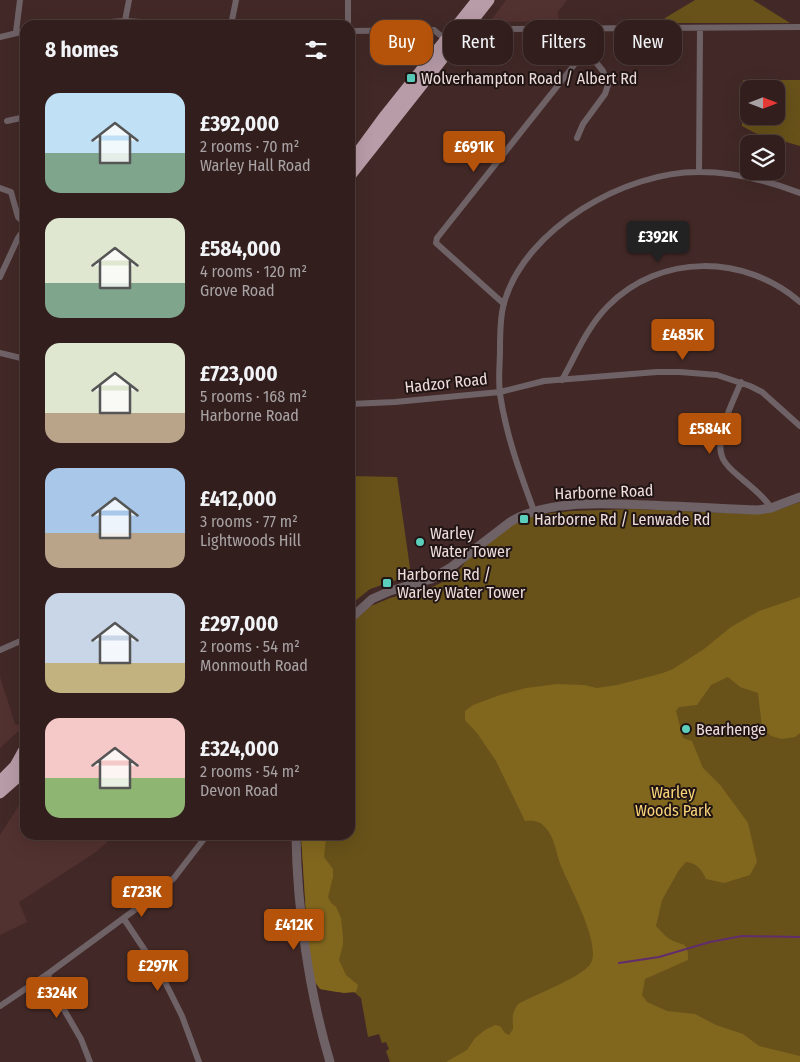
<!DOCTYPE html>
<meta charset="utf-8">
<style>
:root{--surface:#321f1d;--page:#3a2726;--text:#f1f3f6;--muted:#a8a2a4;--line:#4d3d3b;--accent:#b45309}
body{margin:0;font-family:"Fira Sans Condensed",sans-serif;background:var(--page);color:var(--text);height:100vh;display:flex;flex-direction:column;font-size:19px;white-space:nowrap}
*{box-sizing:border-box;margin:0}
p{font-size:16px;color:var(--muted)}
.icon{flex:none;width:28px;height:28px;fill:none;stroke:currentColor;stroke-width:2;stroke-linecap:round;stroke-linejoin:round}
.map{position:relative;flex:1;overflow:hidden}
.drawer{position:absolute;left:20px;top:20px;width:335px;height:820px;display:flex;flex-direction:column;background:var(--surface);border-radius:15px;box-shadow:0 5px 20px #0002,0 0 0 1px var(--line)}
.drawer>*{flex:none}
.banner{position:absolute;left:370px;top:20px;width:355px;height:45px;display:flex;gap:10px}
.needle{width:32px;rotate:90deg}
.controls{position:absolute;left:740px;top:80px;display:grid;gap:10px}
.controls a{display:grid;place-items:center;width:45px;height:45px;border-radius:10px;background:var(--surface);box-shadow:0 5px 20px #0002,0 0 0 1px var(--line);font-size:25px}
.price{position:absolute;translate:-50% -42px;padding:0 11px;border-radius:5px;background:var(--accent);color:#fff;font-size:16px;line-height:32px;filter:drop-shadow(0 1px 2px #0008)}
.price::after{content:'';position:absolute;left:50%;top:30px;width:15px;height:11px;margin-left:-8px;background:inherit;clip-path:polygon(0 0,100% 0,50% 100%)}
.price.on{background:#222;color:#fff}
ul{padding:0;list-style:none}
li{display:flex;align-items:center;gap:15px;height:125px;padding:0 25px}
li span{display:grid;place-items:center;flex:none;width:140px;height:100px;border-radius:15px;color:#555}
li>.icon{margin-inline-start:auto}
span .icon{width:60px;height:60px;fill:#fffc;stroke-width:1}
li b{font-size:21px}
h2{display:flex;justify-content:space-between;align-items:center;height:60px;padding:0 25px;font-size:21px}
.pill{padding:0 18px;border-radius:15px;background:var(--surface);box-shadow:0 5px 20px #0002,0 0 0 1px var(--line);font-size:18px;line-height:45px}
.pill.on{background:var(--accent);color:#fff}
.map>svg:first-child{display:block}
.built{fill:#523230}
.green{fill:#68521a;fill-rule:evenodd}
.forest{fill:#81661e}
.lines{fill:none;stroke-linecap:round;stroke-linejoin:round}
.stream{stroke:#622d6c;stroke-width:2}
.minor{stroke:#6f6267;stroke-width:6}
.tertiary{stroke:#6f6267;stroke-width:9}
.trunk{stroke:#b89ca8;stroke-width:11}
.poi-dot{fill:#5bcebc;stroke:#201514;stroke-width:2}
.labels{text-anchor:middle;dominant-baseline:central;stroke-width:4;stroke-linejoin:round;paint-order:stroke}
.poi-label{font-size:16px;fill:#eedddb;stroke:#201514;text-anchor:start}
.street-label{font-size:16px;fill:#eedddb;stroke:#201514}
.park-label{font-size:16px;fill:#fad479;stroke:#201514}
</style>
<div class="map">
<svg width="800" height="1062" viewBox="0 0 800 1062">
<rect width="100%" height="100%" fill="#422927"/>
<!-- built -->
<path class="built" d="M 506,0 L 567,0 L 558,12 L 559,21 L 499,22 L 492,19 Z
M 0,677 L 15,724 L 24,726 L 0,748 Z
M 25,796 L 25,835 L 115,835 L 96,852 L 19,902 L 27,922 L 0,935 L 0,835 Z"/>
<!-- green -->
<path class="green" d="M 695,0 L 753,0 L 790,23 L 664,23 L 665,18 Z
M 743,80 L 800,80 L 800,146 L 755,133 L 742,126 ZM 749,89 L 776,89 L 776,116 L 749,116 Z
M 350,476 L 397,477 L 411,575 L 370,589 L 350,605 Z
M 800,502 L 800,1062 L 390,1062 L 386,1051 L 389,1049 L 386,1042 L 382,1043 L 379,1034 L 368,1037 L 361,998 L 354,992 L 336,992 L 320,989 L 308,945 L 301,835 L 350,835 L 350,624 L 371,606 L 390,598 L 432,587 L 445,581 L 460,569 L 469,557 L 518,521 L 533,515 L 572,511 L 633,509 L 752,514 L 775,511 Z"/>
<!-- forest -->
<path class="forest" d="M 800,597 L 800,733 L 795,737 L 782,739 L 771,736 L 762,727 L 758,693 L 740,687 L 728,677 L 711,685 L 697,705 L 679,707 L 676,711 L 683,738 L 692,741 L 703,768 L 721,786 L 748,823 L 757,862 L 750,875 L 724,883 L 706,879 C 702,870 697,863 686,862 L 679,870 L 662,900 L 656,926 C 660,930 664,935 668,938 C 681,947 689,939 688,960 L 645,979 L 642,995 L 647,1002 L 667,1011 L 695,1014 L 716,1025 L 743,1034 L 759,1046 L 800,1056 L 800,1062 L 446,1062 L 467,1050 L 475,1038 L 485,1030 L 495,1025 L 500,1026 L 505,1033 L 509,1035 L 513,1029 C 513,1017 511,1015 518,1004 C 534,995 583,977 591,963 C 601,943 569,886 561,866 C 556,854 555,837 545,827 C 540,821 533,820 525,821 L 496,761 L 477,733 L 465,720 L 465,711 L 473,705 L 500,695 L 526,688 L 557,684 L 584,685 L 597,688 L 617,685 L 663,673 L 673,669 L 704,649 L 731,627 L 759,611 Z
M 301,835 L 328,835 L 326,838 L 324,857 L 333,869 L 333,877 L 328,897 L 331,903 L 336,907 L 341,918 L 343,936 L 343,945 L 339,960 L 346,975 L 358,985 L 356,992 L 344,993 L 320,989 L 314,981 L 308,945 Z"/>
<g class="lines">
<!-- stream -->
<path class="stream" d="M 619,963 L 659,957 L 710,942 L 742,936 L 800,937"/>
<!-- minor -->
<path class="minor" d="M 125,21 L 129,0
M 471,24 L 484,29 L 492,29 L 800,27
M 63,25 L 125,21 L 187,25
M 231,25 L 236,0
M 348,25 L 348,0
M 350,31 L 434,30 L 446,40
M 16,32 L 20,0
M 0,37 L 25,31
M 7,121 L 25,117
M 577,138 L 583,124 L 605,94 L 608,85 L 603,71 L 586,50
M 699,172 L 700,28
M 0,188 L 11,192 L 18,217 L 25,224
M 0,277 L 18,238 L 25,228
M 504,304 L 436,243 L 437,238 L 586,50 L 595,37 L 597,29
M 0,353 L 25,359
M 562,380 C 576,355 587,327 608,306 C 660,253 745,254 800,302
M 741,382 C 733,402 713,439 723,459 C 727,467 735,473 741,478 C 752,488 764,496 771,508
M 350,404 L 395,402 L 500,392 L 544,381 L 657,372 L 680,372 L 717,375 L 750,386 L 762,392 L 800,426
M 534,511 C 520,473 506,435 500,394 C 498,379 500,364 500,349 C 500,334 500,317 504,303 C 525,228 626,171 700,172 C 733,172 769,181 800,193
M 0,650 L 25,639
M 124,919 L 162,976 L 182,1016 L 199,1062
M 49,973 L 48,982 L 81,1039 L 90,1062
M 0,1006 L 49,973 L 155,895 L 174,878 L 207,835"/>
<!-- tertiary -->
<path class="tertiary" d="M 350,619 L 372,599 L 390,591 L 431,579 L 450,568 L 510,522 C 550,497 623,504 669,506 C 699,507 728,509 758,510 L 771,508 L 800,497
M 296,835 C 297,908 309,992 330,1062"/>
<!-- trunk -->
<path class="trunk" d="M 350,163 L 383,118 L 477,0
M 350,176 L 489,0
M 0,781 L 15,766 L 25,748
M 0,793 L 17,778 L 25,767"/>
</g>
<!-- markers -->
<g class="poi-dot">
<rect x="406" y="73" width="10" height="10" rx="2.5"/>
<rect x="519" y="514" width="10" height="10" rx="2.5"/>
<circle cx="420" cy="542" r="5"/>
<rect x="382" y="578" width="10" height="10" rx="2.5"/>
<circle cx="686" cy="729" r="5"/>
</g>
<g class="labels">
<!-- poi labels -->
<g class="poi-label">
<text x="421" y="78">Wolverhampton Road / Albert Rd</text>
<text x="534" y="519">Harborne Rd / Lenwade Rd</text>
<text x="430" y="533">Warley<tspan x="430" dy="18">Water Tower</tspan></text>
<text x="397" y="574">Harborne Rd /<tspan x="397" dy="18">Warley Water Tower</tspan></text>
<text x="696" y="729">Bearhenge</text>
</g>
<!-- street labels -->
<g class="street-label">
<text transform="translate(446 383) rotate(-6)">Hadzor Road</text>
<text transform="translate(604 492) rotate(-2)">Harborne Road</text>
</g>
<!-- park labels -->
<g class="park-label">
<text x="673" y="792">Warley<tspan x="673" dy="18">Woods Park</tspan></text>
</g>
</g>
</svg>
<div class="controls">
<a><svg class="needle" viewBox="-14 -14 28 28"><path d="M0-13l5 13h-10z" fill="#e53935"/><path d="M0 13l5-13h-10z" fill="#a8a2a4"/></svg></a>
<a><svg class="icon" aria-label="layers" viewBox="0 0 24 24"><path d="M12 4l9 5-9 5-9-5zM3 14l9 5 9-5"/></svg></a>
</div>
<b class="price" style="left:474px;top:173px">£691K</b>
<b class="price on" style="left:658px;top:263px">£392K</b>
<b class="price" style="left:683px;top:361px">£485K</b>
<b class="price" style="left:710px;top:455px">£584K</b>
<b class="price" style="left:142px;top:918px">£723K</b>
<b class="price" style="left:294px;top:951px">£412K</b>
<b class="price" style="left:158px;top:992px">£297K</b>
<b class="price" style="left:57px;top:1019px">£324K</b>
<div class="banner">
<a class="pill on">Buy</a>
<a class="pill">Rent</a>
<a class="pill">Filters</a>
<a class="pill">New</a>
</div>
<section class="drawer">
<h2>8 homes<svg class="icon" aria-label="filters" viewBox="0 0 24 24"><path d="M4 7h16M4 17h16"/><circle cx="9" cy="7" r="2"/><circle cx="15" cy="17" r="2"/></svg></h2>
<ul>
<li><span style="background:linear-gradient(#bfe0f5 60%,#7fa58c 0)"><svg class="icon" aria-label="home" viewBox="0 0 24 24"><path d="M3 11l9-7 9 7M6 9v11h12V9"/></svg></span><div><b>£392,000</b><p>2 rooms · 70 m²</p><p>Warley Hall Road</p></div></li>
<li><span style="background:linear-gradient(#dfe7d0 65%,#7fa58c 0)"><svg class="icon" aria-label="home" viewBox="0 0 24 24"><path d="M3 11l9-7 9 7M6 9v11h12V9"/></svg></span><div><b>£584,000</b><p>4 rooms · 120 m²</p><p>Grove Road</p></div></li>
<li><span style="background:linear-gradient(#dfe7d0 70%,#b9a48a 0)"><svg class="icon" aria-label="home" viewBox="0 0 24 24"><path d="M3 11l9-7 9 7M6 9v11h12V9"/></svg></span><div><b>£723,000</b><p>5 rooms · 168 m²</p><p>Harborne Road</p></div></li>
<li><span style="background:linear-gradient(#a9c7e8 65%,#b9a48a 0)"><svg class="icon" aria-label="home" viewBox="0 0 24 24"><path d="M3 11l9-7 9 7M6 9v11h12V9"/></svg></span><div><b>£412,000</b><p>3 rooms · 77 m²</p><p>Lightwoods Hill</p></div></li>
<li><span style="background:linear-gradient(#c9d6e8 70%,#c2b280 0)"><svg class="icon" aria-label="home" viewBox="0 0 24 24"><path d="M3 11l9-7 9 7M6 9v11h12V9"/></svg></span><div><b>£297,000</b><p>2 rooms · 54 m²</p><p>Monmouth Road</p></div></li>
<li><span style="background:linear-gradient(#f6c9c9 60%,#8fb573 0)"><svg class="icon" aria-label="home" viewBox="0 0 24 24"><path d="M3 11l9-7 9 7M6 9v11h12V9"/></svg></span><div><b>£324,000</b><p>2 rooms · 54 m²</p><p>Devon Road</p></div></li>
</ul>
</section>
</div>
